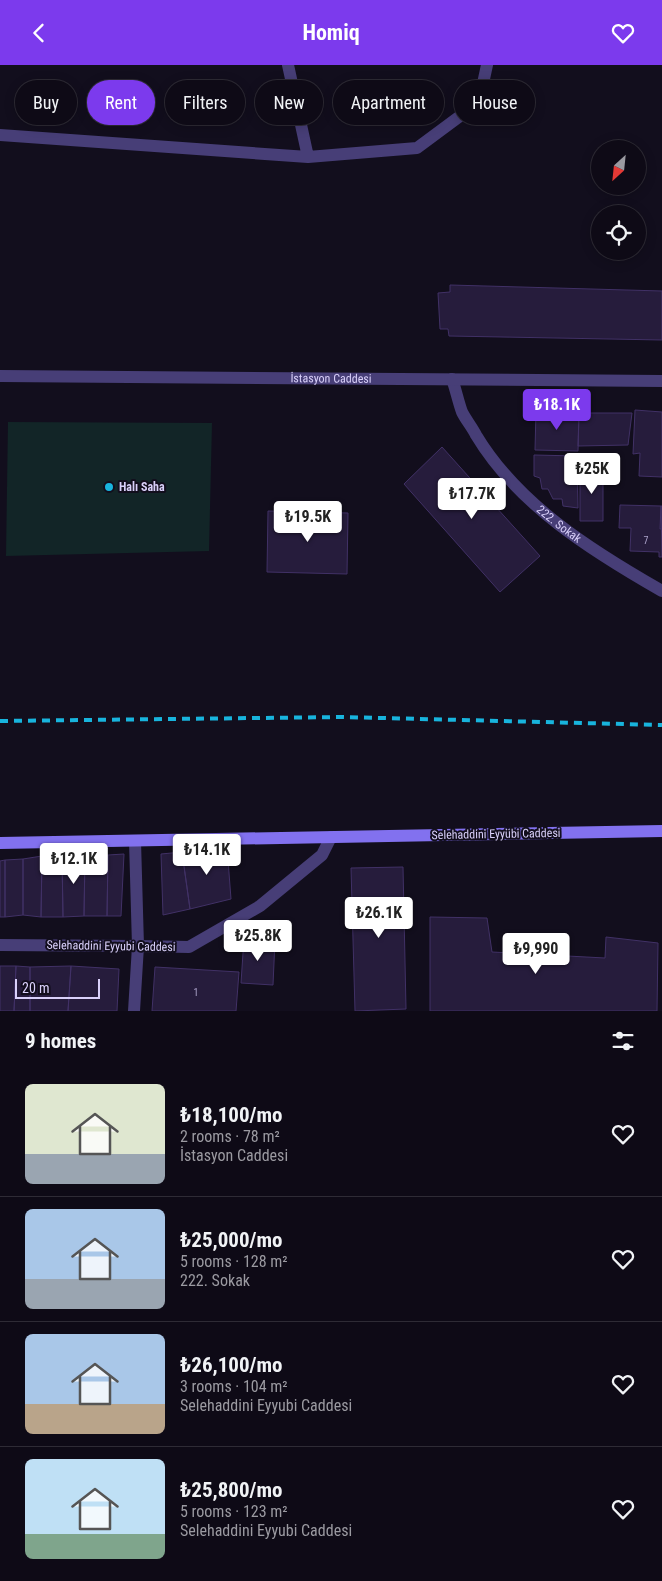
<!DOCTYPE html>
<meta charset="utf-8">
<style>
:root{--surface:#0e0a16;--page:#17131f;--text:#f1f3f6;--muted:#9b9aa1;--line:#2e2b35;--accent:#7c3aed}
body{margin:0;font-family:"Roboto Condensed",sans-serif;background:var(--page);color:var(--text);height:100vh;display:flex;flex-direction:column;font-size:19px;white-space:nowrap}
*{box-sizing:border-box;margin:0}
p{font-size:16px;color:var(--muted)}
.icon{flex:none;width:28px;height:28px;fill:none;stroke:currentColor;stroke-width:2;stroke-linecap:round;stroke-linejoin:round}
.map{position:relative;height:946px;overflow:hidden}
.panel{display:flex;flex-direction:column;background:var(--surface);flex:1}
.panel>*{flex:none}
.banner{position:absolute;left:15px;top:15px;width:632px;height:45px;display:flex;gap:10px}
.needle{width:32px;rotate:207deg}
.tools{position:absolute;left:591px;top:75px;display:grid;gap:10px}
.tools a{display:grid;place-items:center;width:55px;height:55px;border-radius:50%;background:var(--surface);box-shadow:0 2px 12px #0003,0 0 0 1px var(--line);font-size:25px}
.scale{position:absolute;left:15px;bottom:12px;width:85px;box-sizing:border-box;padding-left:5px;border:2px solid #d9d0fa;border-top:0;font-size:14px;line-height:18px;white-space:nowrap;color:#d9d0fa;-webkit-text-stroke:4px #120e1d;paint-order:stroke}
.price{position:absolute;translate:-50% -42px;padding:0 11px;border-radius:5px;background:#fff;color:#222;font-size:16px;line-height:32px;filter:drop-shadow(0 1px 2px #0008)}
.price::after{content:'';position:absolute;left:50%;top:30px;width:15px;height:11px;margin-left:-8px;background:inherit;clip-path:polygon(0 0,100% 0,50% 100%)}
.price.on{background:var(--accent);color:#fff}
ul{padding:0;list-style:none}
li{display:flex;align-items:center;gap:15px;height:125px;padding:0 25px}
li+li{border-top:1px solid var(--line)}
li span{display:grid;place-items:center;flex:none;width:140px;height:100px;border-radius:8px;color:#555}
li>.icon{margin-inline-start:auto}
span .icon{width:60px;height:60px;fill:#fffc;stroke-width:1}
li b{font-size:21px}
h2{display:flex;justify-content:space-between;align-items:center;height:60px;padding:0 25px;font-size:21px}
.pill{padding:0 18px;border-radius:22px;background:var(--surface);box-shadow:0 2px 12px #0003,0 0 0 1px var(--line);font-size:18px;line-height:45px}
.pill.on{background:var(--accent);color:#fff}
header{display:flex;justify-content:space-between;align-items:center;height:65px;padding:0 25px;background:var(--accent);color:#fff;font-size:22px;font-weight:700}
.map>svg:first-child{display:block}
.green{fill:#122527}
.building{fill:#261c3c;stroke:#413166}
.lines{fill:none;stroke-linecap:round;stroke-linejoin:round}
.service{stroke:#473e77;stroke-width:12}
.pedestrian{stroke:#473e77;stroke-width:12}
.minor{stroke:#473e77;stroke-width:12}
.tertiary{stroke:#473e77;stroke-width:12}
.secondary{stroke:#8271ef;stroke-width:12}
.rail{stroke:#18b4dd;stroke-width:4;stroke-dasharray:8 6;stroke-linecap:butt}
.poi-dot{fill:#18b4dd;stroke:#120e1d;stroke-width:2}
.labels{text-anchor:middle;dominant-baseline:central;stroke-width:4;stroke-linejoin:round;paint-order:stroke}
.number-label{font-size:10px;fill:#aca3ca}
.street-label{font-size:12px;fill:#d9d0fa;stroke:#120e1d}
.poi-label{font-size:12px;font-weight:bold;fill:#d9d0fa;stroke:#120e1d;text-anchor:start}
</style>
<header><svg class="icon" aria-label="back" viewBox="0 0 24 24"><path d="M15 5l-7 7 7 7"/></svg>Homiq<svg class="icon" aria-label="heart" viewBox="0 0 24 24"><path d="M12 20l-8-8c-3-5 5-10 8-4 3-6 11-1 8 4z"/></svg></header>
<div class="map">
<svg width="662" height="946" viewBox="0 0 662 946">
<rect width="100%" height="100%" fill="#120e1d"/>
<!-- green -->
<path class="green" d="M 8,357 L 212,358 L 209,486 L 6,491 Z"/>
<!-- building -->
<path class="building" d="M 450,220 L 662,226 L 662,275 L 449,271 L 448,264 L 440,264 L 438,228 L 450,227 Z
M 635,345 L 662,347 L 662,412 L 639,411 L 640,388 L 633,389 Z
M 536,346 L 579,348 L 578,386 L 535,385 Z
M 579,348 L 632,348 L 628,380 L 578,381 Z
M 442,382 L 540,491 L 500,527 L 404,419 Z
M 534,390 L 577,391 L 578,443 L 563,441 L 562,434 L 553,434 L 548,424 L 542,424 L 540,413 L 534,411 Z
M 580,405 L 603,405 L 603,456 L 580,456 Z
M 620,440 L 661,441 L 662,492 L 659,492 L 659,487 L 630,486 L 631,463 L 619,463 Z
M 661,441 L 662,441 L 662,464 L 660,464 Z
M 268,446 L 348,448 L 347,509 L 267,507 Z
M 227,782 L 231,834 L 190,844 L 182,787 Z
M 182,787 L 190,844 L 163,850 L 161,789 Z
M 85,789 L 84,851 L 63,852 L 62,791 Z
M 85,789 L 108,790 L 107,851 L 84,851 Z
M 124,789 L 121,851 L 107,851 L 108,790 Z
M 42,791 L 41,852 L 23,850 L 23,794 Z
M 42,791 L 62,791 L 63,852 L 41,852 Z
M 23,794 L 23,850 L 5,852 L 5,795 Z
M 5,795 L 5,852 L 0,852 L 0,796 Z
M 403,802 L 406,944 L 355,946 L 351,803 Z
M 430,852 L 487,853 L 492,887 L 605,893 L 606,872 L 658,878 L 657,946 L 430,946 Z
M 244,873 L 275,875 L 273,920 L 241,918 Z
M 0,901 L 16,901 L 14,946 L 0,946 Z
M 16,901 L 30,902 L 30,946 L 14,946 Z
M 71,901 L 119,904 L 117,946 L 68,946 Z
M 71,901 L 68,946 L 30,946 L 30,902 Z
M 155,902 L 239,907 L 236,946 L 152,946 Z"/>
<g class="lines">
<!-- service -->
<path class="service" d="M 288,0 L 308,92
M 0,70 L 308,92 L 417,83 L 479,37 L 487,0"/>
<!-- pedestrian -->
<path class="pedestrian" d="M 0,880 L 138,881"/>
<!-- minor -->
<g class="minor">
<path id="s1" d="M 452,314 C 456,325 458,336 462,347 C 466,355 472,362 476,370 C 518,440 592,486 662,526"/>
<path d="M 134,946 L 138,881 L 135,776"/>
</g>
<!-- tertiary -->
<g class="tertiary">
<path id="s2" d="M 0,311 L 662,316"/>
<path d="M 138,881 L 189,882 L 260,841 L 322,790 L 331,772"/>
</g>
<!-- secondary -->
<path class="secondary" d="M 0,778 L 662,766"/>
<!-- rail -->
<path class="rail" d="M 0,656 L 342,652 L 662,660"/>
</g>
<!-- markers -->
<circle class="poi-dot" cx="109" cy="422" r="5"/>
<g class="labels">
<!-- number labels -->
<g class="number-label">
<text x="646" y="475">7</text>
<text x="196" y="927">1</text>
</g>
<!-- street labels -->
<g class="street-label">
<text stroke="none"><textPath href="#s2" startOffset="331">İstasyon Caddesi</textPath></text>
<text stroke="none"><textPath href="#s1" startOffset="184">222. Sokak</textPath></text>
<text transform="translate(496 769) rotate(-1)">Selehaddini Eyyübi Caddesi</text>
<text transform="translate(111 881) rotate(1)">Selehaddini Eyyubi Caddesi</text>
</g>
<!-- poi labels -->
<g class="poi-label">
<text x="119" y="422">Halı Saha</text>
</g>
</g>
</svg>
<div class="tools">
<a><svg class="needle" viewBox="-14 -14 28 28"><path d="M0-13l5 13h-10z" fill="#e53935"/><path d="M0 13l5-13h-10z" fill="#9b9aa1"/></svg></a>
<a><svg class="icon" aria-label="locate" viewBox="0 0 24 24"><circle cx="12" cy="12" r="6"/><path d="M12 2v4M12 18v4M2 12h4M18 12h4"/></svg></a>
</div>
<div class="scale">20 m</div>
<b class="price on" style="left:557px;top:366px">₺18.1K</b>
<b class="price" style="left:592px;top:430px">₺25K</b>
<b class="price" style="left:472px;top:455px">₺17.7K</b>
<b class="price" style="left:308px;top:478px">₺19.5K</b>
<b class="price" style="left:207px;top:811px">₺14.1K</b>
<b class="price" style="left:74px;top:820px">₺12.1K</b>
<b class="price" style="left:379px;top:874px">₺26.1K</b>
<b class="price" style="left:258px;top:897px">₺25.8K</b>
<b class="price" style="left:536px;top:910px">₺9,990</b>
<div class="banner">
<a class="pill">Buy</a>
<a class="pill on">Rent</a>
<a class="pill">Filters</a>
<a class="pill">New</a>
<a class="pill">Apartment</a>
<a class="pill">House</a>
</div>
</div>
<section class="panel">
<h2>9 homes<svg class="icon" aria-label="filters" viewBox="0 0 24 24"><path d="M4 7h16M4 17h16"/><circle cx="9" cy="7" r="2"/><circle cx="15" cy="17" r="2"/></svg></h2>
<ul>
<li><span style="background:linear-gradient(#dfe7d0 70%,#9aa5b1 0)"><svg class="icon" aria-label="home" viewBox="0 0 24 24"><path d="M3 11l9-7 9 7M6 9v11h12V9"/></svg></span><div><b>₺18,100/mo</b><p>2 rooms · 78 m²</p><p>İstasyon Caddesi</p></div><svg class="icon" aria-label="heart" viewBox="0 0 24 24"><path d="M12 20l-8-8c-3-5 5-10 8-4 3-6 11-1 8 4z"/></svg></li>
<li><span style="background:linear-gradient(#a9c7e8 70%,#9aa5b1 0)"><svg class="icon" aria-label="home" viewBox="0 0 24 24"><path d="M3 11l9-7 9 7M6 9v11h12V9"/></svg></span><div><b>₺25,000/mo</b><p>5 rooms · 128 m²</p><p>222. Sokak</p></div><svg class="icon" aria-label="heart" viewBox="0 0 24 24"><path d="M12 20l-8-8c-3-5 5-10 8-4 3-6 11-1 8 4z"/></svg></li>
<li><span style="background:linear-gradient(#a9c7e8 70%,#b9a48a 0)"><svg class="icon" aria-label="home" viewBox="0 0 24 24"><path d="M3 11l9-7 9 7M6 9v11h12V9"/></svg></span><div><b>₺26,100/mo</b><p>3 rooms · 104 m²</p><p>Selehaddini Eyyubi Caddesi</p></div><svg class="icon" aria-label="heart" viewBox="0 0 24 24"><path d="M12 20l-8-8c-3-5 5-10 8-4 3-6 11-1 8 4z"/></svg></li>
<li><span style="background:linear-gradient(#bfe0f5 75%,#7fa58c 0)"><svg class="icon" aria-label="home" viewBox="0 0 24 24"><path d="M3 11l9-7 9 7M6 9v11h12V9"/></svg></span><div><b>₺25,800/mo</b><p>5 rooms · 123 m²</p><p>Selehaddini Eyyubi Caddesi</p></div><svg class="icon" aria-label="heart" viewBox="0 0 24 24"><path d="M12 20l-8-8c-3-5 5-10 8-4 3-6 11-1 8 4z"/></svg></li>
</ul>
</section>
